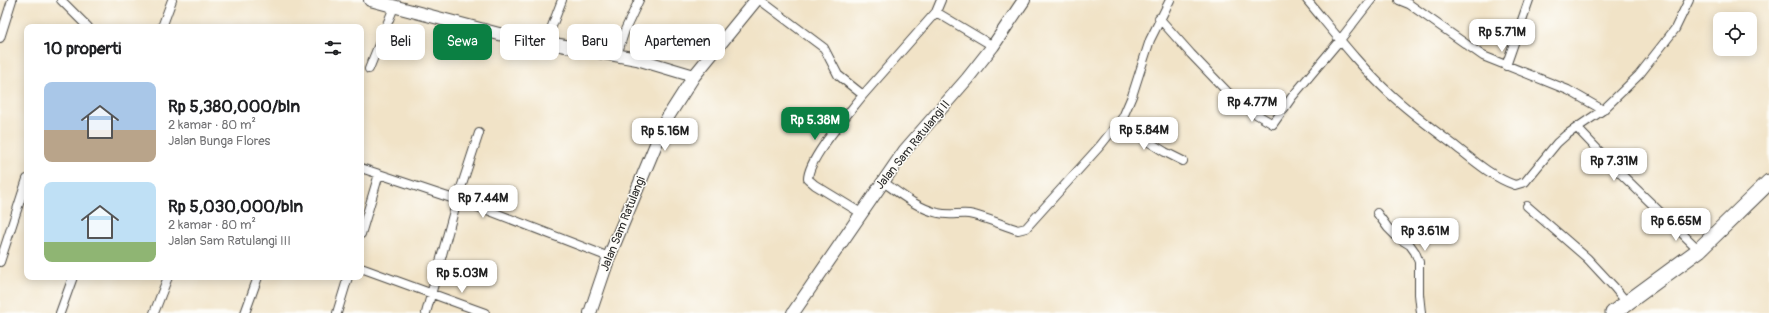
<!DOCTYPE html>
<html lang="id">
<meta charset="utf-8">
<style>
:root{--surface:#fff;--page:#f2f2f2;--text:#202124;--muted:#757577;--accent:#0b8043}
body{margin:0;font-family:Pangolin,sans-serif;background:var(--page);color:var(--text);height:100vh;display:flex;flex-direction:column;font-size:15px;white-space:nowrap}
*{box-sizing:border-box;margin:0}
p{font-size:13px;color:var(--muted)}
.icon{flex:none;width:22px;height:22px;fill:none;stroke:currentColor;stroke-width:2;stroke-linecap:round;stroke-linejoin:round}
.map{position:relative;flex:1;overflow:hidden}
.side{position:absolute;left:24px;top:24px;width:340px;height:256px;display:flex;flex-direction:column;background:var(--surface);border-radius:8px;box-shadow:0 2px 10px #0003}
.side>*{flex:none}
.guide{position:absolute;left:376px;top:24px;width:380px;height:36px;display:flex;gap:8px}
.controls{position:absolute;left:1713px;top:12px;display:grid;gap:8px}
.controls a{display:grid;place-items:center;width:44px;height:44px;border-radius:8px;background:var(--surface);box-shadow:0 2px 10px #0003;font-size:20px}
.price{position:absolute;translate:-50% -34px;padding:0 9px;border-radius:8px;background:#fff;color:#222;font-size:13px;line-height:26px;filter:drop-shadow(0 1px 2px #0008)}
.price::after{content:'';position:absolute;left:50%;top:24px;width:12px;height:9px;margin-left:-6px;background:inherit;clip-path:polygon(0 0,100% 0,50% 100%)}
.price.active{background:var(--accent);color:#fff}
ul{padding:0;list-style:none}
li{display:flex;align-items:center;gap:12px;height:100px;padding:0 20px}
li span{display:grid;place-items:center;flex:none;width:112px;height:80px;border-radius:8px;color:#555}
li>.icon{margin-inline-start:auto}
span .icon{width:48px;height:48px;fill:#fffc;stroke-width:1}
li b{font-size:17px}
h2{display:flex;justify-content:space-between;align-items:center;height:48px;padding:0 20px;font-size:17px}
.pill{padding:0 14px;border-radius:8px;background:var(--surface);box-shadow:0 2px 10px #0003;font-size:14px;line-height:36px}
.pill.active{background:var(--accent);color:#fff}
.map>svg:first-child{display:block}
.lines{fill:none;stroke-linecap:round;stroke-linejoin:round}
.street-casing{stroke:#494742;stroke-width:10}
.secondary-casing{stroke:#494742;stroke-width:14}
.highway-casing{stroke:#494742;stroke-width:17}
.street{stroke:#fff;stroke-width:8}
.secondary{stroke:#fff;stroke-width:12}
.highway{stroke:#fff;stroke-width:15}
.labels{text-anchor:middle;dominant-baseline:central;stroke-width:3;stroke-linejoin:round;paint-order:stroke}
.street-label{font-size:12px;fill:#2b2b2b;stroke:#fdfcf7}
</style>
<div class="map">
<svg width="1769" height="313" viewBox="0 0 1769 313">
<rect width="100%" height="100%" fill="#fdfcf7"/>
<filter id="ink" filterUnits="userSpaceOnUse"><feTurbulence type="fractalNoise" baseFrequency=".025" numOctaves="2"/><feDisplacementMap in="SourceGraphic" scale="8" xChannelSelector="R" yChannelSelector="G"/><feConvolveMatrix kernelMatrix="1 2 1 2 8 2 1 2 1" color-interpolation-filters="sRGB"/></filter>
<filter id="wash" filterUnits="userSpaceOnUse"><feTurbulence type="fractalNoise" baseFrequency=".012" numOctaves="4" result="noise"/><feDisplacementMap in="SourceGraphic" scale="16" xChannelSelector="R" yChannelSelector="G"/><feGaussianBlur stdDeviation="0.9" result="paint"/><feColorMatrix in="noise" values="0 0 0 0 0 0 0 0 0 0 0 0 0 0 0 0 0 1.4 0 .05"/><feComposite in="paint" operator="in"/></filter>
<g filter="url(#wash)">
<rect width="100%" height="100%" fill="#f1e3c7"/>
</g>
<g filter="url(#ink)">
<g class="lines">
<!-- street casing -->
<g class="street-casing">
<path id="street" d="M 61,0 L 88,27
M 760,0 L 824,48 L 838,75 L 863,95 C 850,112 808,158 808,179 L 815,185 L 861,213
M 1307,0 C 1333,31 1358,64 1388,92 C 1408,111 1431,128 1454,145 C 1473,160 1492,177 1515,185 L 1525,182 L 1557,143 L 1566,135 L 1603,110 L 1639,75 L 1675,29 L 1689,0
M 1399,0 L 1409,4 L 1483,56 L 1568,90 L 1603,110
M 936,12 L 941,0
M 1159,18 L 1191,54 L 1239,104 L 1273,124 L 1292,97 L 1340,40 L 1371,0
M 162,27 L 172,0
M 0,38 L 12,0
M 546,42 L 562,0
M 617,55 L 625,30 L 639,0
M 1506,66 L 1529,0
M 369,69 L 394,7
M 863,95 L 936,12 L 993,46
M 1123,117 L 1136,134 L 1165,152 L 1183,161
M 1577,128 L 1620,173 L 1699,250
M 361,168 L 490,211 L 609,257
M 882,181 C 899,193 917,208 938,213 C 949,216 958,213 969,214 C 985,217 1002,225 1018,230 L 1026,228 L 1100,146 L 1123,117 L 1132,96 L 1150,40 L 1170,0
M 1527,206 L 1587,258 L 1614,287 L 1628,304
M 1377,213 L 1388,228 L 1397,237 L 1410,245 L 1415,252 L 1419,262 L 1419,294 L 1421,313
M 361,234 L 379,174
M 0,262 L 27,179
M 361,268 L 485,313
M 60,313 L 73,277
M 154,313 L 168,277
M 245,313 L 258,277
M 337,313 L 348,277
M 426,313 L 457,200 L 479,133"/>
</g>
<!-- secondary casing -->
<g class="secondary-casing">
<path id="secondary" d="M 370,0 L 499,34 L 637,59 L 694,76
M 590,313 L 609,257 L 666,120 L 694,76 L 756,0
M 793,313 L 905,150 L 967,79 L 993,46 L 1024,0"/>
</g>
<!-- highway casing -->
<g class="highway-casing">
<path id="highway" d="M 1613,313 L 1699,250 L 1769,182"/>
</g>
<!-- street -->
<use href="#street" class="street"/>
<!-- secondary -->
<use href="#secondary" class="secondary"/>
<!-- highway -->
<use href="#highway" class="highway"/>
</g>
</g>
<g class="labels">
<!-- street labels -->
<g class="street-label">
<text transform="translate(913 145) rotate(-51)">Jalan Sam Ratulangi II</text>
<text transform="translate(623 224) rotate(-68)">Jalan Sam Ratulangi</text>
</g>
</g>
</svg>
<div class="controls">
<a><svg class="icon" aria-label="locate" viewBox="0 0 24 24"><circle cx="12" cy="12" r="6"/><path d="M12 2v4M12 18v4M2 12h4M18 12h4"/></svg></a>
</div>
<b class="price" style="left:1502px;top:53px">Rp 5.71M</b>
<b class="price" style="left:1252px;top:123px">Rp 4.77M</b>
<b class="price active" style="left:815px;top:141px">Rp 5.38M</b>
<b class="price" style="left:1144px;top:151px">Rp 5.84M</b>
<b class="price" style="left:665px;top:152px">Rp 5.16M</b>
<b class="price" style="left:1614px;top:182px">Rp 7.31M</b>
<b class="price" style="left:483px;top:219px">Rp 7.44M</b>
<b class="price" style="left:1676px;top:242px">Rp 6.65M</b>
<b class="price" style="left:1425px;top:252px">Rp 3.61M</b>
<b class="price" style="left:462px;top:294px">Rp 5.03M</b>
<div class="guide">
<a class="pill">Beli</a>
<a class="pill active">Sewa</a>
<a class="pill">Filter</a>
<a class="pill">Baru</a>
<a class="pill">Apartemen</a>
</div>
<section class="side">
<h2>10 properti<svg class="icon" aria-label="filters" viewBox="0 0 24 24"><path d="M4 7h16M4 17h16"/><circle cx="9" cy="7" r="2"/><circle cx="15" cy="17" r="2"/></svg></h2>
<ul>
<li><span style="background:linear-gradient(#a9c7e8 60%,#b9a48a 0)"><svg class="icon" aria-label="home" viewBox="0 0 24 24"><path d="M3 11l9-7 9 7M6 9v11h12V9"/></svg></span><div><b>Rp 5,380,000/bln</b><p>2 kamar · 80 m²</p><p>Jalan Bunga Flores</p></div></li>
<li><span style="background:linear-gradient(#bfe0f5 75%,#8fb573 0)"><svg class="icon" aria-label="home" viewBox="0 0 24 24"><path d="M3 11l9-7 9 7M6 9v11h12V9"/></svg></span><div><b>Rp 5,030,000/bln</b><p>2 kamar · 80 m²</p><p>Jalan Sam Ratulangi III</p></div></li>
</ul>
</section>
</div>
